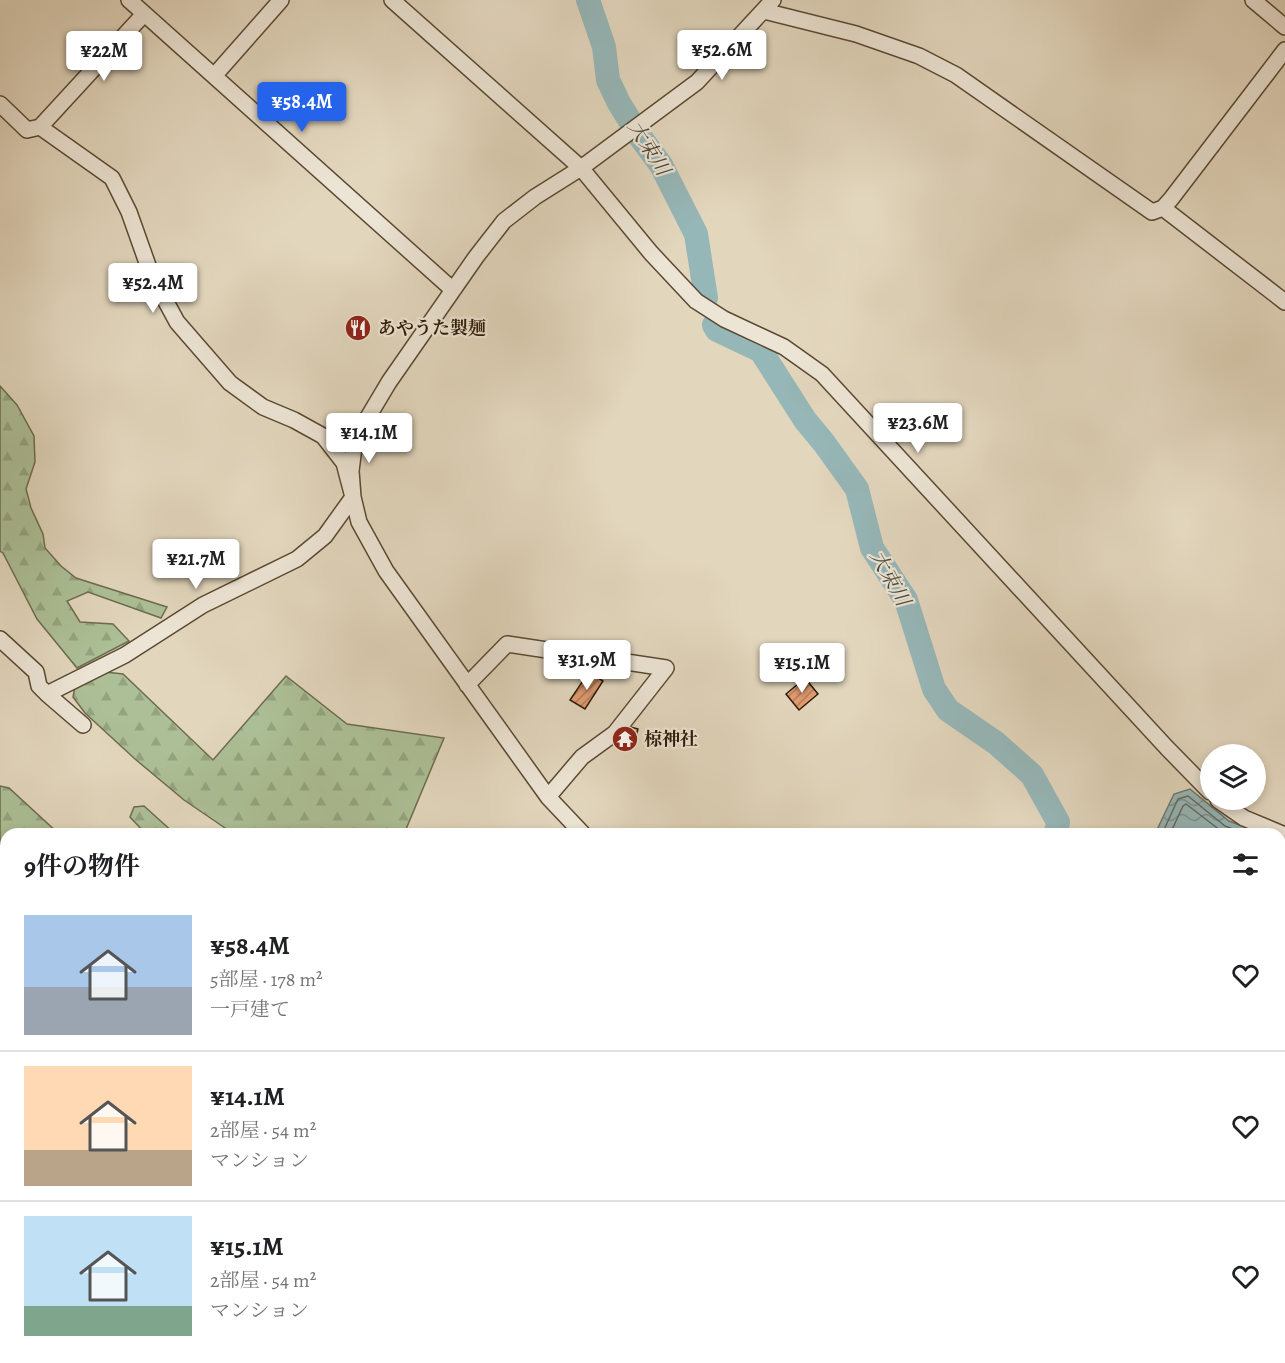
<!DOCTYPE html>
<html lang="ja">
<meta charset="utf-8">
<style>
:root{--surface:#fff;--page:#f6f6f6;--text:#202124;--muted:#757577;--line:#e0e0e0;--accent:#2563eb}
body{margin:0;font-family:Alegreya,"Noto Serif JP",serif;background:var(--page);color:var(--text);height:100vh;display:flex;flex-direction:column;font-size:22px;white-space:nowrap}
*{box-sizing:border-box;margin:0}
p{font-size:20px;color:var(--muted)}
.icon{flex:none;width:33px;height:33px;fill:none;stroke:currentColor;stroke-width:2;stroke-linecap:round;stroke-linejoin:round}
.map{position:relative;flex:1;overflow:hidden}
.details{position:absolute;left:0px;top:828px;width:1286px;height:536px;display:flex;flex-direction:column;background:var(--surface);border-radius:18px 18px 0 0;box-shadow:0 3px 9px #0003}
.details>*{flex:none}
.fabs{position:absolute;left:1200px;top:744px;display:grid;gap:12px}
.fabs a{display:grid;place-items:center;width:66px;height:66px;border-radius:50%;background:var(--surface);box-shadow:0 3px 9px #0003;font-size:30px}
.price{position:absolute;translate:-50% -51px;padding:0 14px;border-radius:6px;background:#fff;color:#222;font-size:20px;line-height:39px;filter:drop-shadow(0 2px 3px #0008)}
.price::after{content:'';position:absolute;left:50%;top:36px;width:18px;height:14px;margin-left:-9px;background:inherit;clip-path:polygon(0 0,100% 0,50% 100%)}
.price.on{background:var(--accent);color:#fff}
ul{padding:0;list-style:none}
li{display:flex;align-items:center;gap:18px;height:150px;padding:0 24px}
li+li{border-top:2px solid var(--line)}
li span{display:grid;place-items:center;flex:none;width:168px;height:120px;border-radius:0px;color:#555}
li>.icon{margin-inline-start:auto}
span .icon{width:72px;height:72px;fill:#fffc;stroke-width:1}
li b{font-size:26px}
h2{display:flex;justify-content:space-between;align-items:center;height:72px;padding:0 24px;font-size:26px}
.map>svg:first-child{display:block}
.forest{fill:url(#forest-firs);stroke:#6d6c4e;stroke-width:1.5}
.water{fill:url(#water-waves);stroke:#6c7871;stroke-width:1.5}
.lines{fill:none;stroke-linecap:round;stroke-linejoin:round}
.shore{stroke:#62685f;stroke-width:1.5}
.river{stroke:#96b7b8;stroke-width:24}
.building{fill:url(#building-hatch);stroke:#2e1a06;stroke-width:1.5}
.minor-casing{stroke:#5b4934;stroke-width:18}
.minor{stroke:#ece4d4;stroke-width:15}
.labels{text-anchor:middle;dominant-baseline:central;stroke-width:4.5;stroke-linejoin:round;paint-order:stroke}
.poi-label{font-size:18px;font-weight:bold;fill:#2e1a06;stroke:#ece4d4;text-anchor:start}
.water-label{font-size:20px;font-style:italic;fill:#4d493b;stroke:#ece4d4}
</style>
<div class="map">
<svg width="1285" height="1363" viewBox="0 0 1285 1363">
<defs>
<pattern id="forest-firs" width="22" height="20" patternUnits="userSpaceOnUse" patternTransform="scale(1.5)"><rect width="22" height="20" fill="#acbf96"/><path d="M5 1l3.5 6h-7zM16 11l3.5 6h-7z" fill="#94a480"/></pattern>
<pattern id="water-waves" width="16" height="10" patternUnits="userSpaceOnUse" patternTransform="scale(1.5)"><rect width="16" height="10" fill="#96b7b8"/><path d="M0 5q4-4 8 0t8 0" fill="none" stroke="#7b9494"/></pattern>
<pattern id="building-hatch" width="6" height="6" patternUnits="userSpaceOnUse" patternTransform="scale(1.5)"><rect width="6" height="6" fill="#e09b71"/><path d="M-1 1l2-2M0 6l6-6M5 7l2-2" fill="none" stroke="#b67e5b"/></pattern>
</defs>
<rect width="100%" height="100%" fill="#e2d6bd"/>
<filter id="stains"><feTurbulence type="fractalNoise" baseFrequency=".00333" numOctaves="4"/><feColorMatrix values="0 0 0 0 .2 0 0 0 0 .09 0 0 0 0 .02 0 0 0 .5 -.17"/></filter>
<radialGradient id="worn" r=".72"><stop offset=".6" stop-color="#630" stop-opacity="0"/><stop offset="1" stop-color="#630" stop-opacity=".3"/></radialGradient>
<!-- forest -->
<path class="forest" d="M 0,386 L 17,405 L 34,436 L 35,462 L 26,489 L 31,508 L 43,534 L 45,548 L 61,566 L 76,578 L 167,607 L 161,618 L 88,592 L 67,601 L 80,622 L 113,624 L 129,641 L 77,668 L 37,619 L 3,553 L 0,551 Z
M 105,672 L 123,674 L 213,760 L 286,676 L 347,724 L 444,738 L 404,834 L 234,834 L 184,800 L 135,759 L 85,713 L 73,697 L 75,686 Z
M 0,786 L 9,788 L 59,834 L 6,834 L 6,976 L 0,972 Z
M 144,806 L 175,834 L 146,834 L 130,817 L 134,807 Z
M 833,1358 L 997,1358 L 992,1363 L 840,1363 Z"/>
<!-- water -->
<path class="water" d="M 1190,789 L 1229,821 L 1263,834 L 1155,834 L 1174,794 Z
M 1280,840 L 1285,843 L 1285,1078 L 1280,1078 Z"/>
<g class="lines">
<!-- shore -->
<path class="shore" d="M 1162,834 L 1178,799 L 1188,796 L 1225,826 L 1246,834
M 1170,834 L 1183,806 L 1186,804 L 1225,834"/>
<!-- river -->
<path class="river" d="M 588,0 L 604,47 L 608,80 L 619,103 L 638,134 L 661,165 L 696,234 L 706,298
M 714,325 L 717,330 L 761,351 L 805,420 L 824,443 L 857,489 L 872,548 L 906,600 L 934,689 L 948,710 L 996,743 L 1032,775 L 1058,822 L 1056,834
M 1280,1100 L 1285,1101"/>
</g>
<!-- building -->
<path class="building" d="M 589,672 L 603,681 L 585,709 L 570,700 Z
M 805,678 L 818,694 L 799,710 L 786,694 Z
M 627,726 L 638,729 L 635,739 L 624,736 Z"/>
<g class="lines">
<!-- minor casing -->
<g class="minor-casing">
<path id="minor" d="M 129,0 L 453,290
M 392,0 L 581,168 L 651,253 L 696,301 L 724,319 L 784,347 L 822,374 L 1167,748 L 1210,792
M 1253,0 L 1285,27
M 764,11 L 856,34 L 919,56 L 956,75 L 1152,212 L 1163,208 L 1171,199 L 1285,50
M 214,76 L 281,0
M 0,104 L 27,130 L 40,127 L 112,178 L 129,212 L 151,274 L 177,322 L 230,383 L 263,407 L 294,420 L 323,436 L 344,463 L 353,497 L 325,536 L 297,559 L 203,605 L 125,655 L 47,694
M 40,127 L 144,14
M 1163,208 L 1285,302
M 0,639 L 36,672 L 39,686 L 47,694 L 83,725
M 467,685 L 507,644 L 666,668 L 615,733 L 582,757 L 548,797
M 1218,800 L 1244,818 L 1285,835
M 583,834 L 548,797 L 386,571 L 359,522 L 353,497 L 351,471 L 355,439 L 389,382 L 476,257 L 504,221 L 535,197 L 581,168 L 697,82 L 773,0
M 1280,1083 L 1285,1084
M 1173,1358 L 1181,1363"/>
</g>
<!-- minor -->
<use href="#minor" class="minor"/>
</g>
<!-- icons -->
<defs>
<g id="restaurant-disc" transform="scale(1.35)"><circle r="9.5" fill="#8f2418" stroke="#ece4d4"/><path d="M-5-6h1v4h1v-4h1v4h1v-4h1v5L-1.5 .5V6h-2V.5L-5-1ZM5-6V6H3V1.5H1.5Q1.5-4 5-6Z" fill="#fff"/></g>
<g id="temple-disc" transform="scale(1.35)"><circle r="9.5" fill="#8f2418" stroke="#ece4d4"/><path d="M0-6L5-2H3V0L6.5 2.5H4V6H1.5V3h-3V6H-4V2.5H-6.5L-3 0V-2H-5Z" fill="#fff"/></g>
</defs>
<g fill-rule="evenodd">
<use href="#restaurant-disc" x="358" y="328"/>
<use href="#temple-disc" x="625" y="739"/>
</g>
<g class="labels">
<!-- poi labels -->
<g class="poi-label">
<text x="378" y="328">あやうた製麺</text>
<text x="644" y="739">椋神社</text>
</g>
<!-- water labels -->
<g class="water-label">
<text transform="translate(649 148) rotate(58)">大束川</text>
<text transform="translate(890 578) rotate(61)">大束川</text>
</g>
</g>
<rect width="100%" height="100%" filter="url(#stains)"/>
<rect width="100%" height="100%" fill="url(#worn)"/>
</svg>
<div class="fabs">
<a><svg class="icon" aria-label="layers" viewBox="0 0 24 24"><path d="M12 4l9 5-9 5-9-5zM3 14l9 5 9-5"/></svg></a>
</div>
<b class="price" style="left:722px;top:81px">¥52.6M</b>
<b class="price" style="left:104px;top:82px">¥22M</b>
<b class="price on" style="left:302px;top:133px">¥58.4M</b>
<b class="price" style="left:153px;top:314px">¥52.4M</b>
<b class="price" style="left:918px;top:454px">¥23.6M</b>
<b class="price" style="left:369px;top:464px">¥14.1M</b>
<b class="price" style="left:196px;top:590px">¥21.7M</b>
<b class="price" style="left:587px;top:691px">¥31.9M</b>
<b class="price" style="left:802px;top:694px">¥15.1M</b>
<section class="details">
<h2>9件の物件<svg class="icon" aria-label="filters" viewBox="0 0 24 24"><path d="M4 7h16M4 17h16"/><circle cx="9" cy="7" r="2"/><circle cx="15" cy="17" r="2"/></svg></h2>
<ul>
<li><span style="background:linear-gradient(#a9c7e8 60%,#9aa5b1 0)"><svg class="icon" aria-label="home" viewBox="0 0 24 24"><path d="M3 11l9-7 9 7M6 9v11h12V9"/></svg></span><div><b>¥58.4M</b><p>5部屋 · 178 m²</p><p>一戸建て</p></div><svg class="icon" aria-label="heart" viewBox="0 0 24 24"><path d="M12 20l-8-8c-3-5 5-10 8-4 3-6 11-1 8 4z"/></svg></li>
<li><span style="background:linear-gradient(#ffd9b3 70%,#b9a48a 0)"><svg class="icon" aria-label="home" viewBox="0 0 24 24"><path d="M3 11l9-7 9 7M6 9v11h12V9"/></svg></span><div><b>¥14.1M</b><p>2部屋 · 54 m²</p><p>マンション</p></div><svg class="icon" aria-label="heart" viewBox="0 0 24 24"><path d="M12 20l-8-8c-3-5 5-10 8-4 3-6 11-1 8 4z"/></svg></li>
<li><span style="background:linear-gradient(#bfe0f5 75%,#7fa58c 0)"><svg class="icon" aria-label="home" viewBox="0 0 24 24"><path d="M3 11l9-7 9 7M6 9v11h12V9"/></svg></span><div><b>¥15.1M</b><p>2部屋 · 54 m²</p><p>マンション</p></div><svg class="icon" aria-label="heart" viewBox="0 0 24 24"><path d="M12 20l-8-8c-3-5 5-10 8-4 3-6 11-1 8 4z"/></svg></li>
</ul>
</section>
</div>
